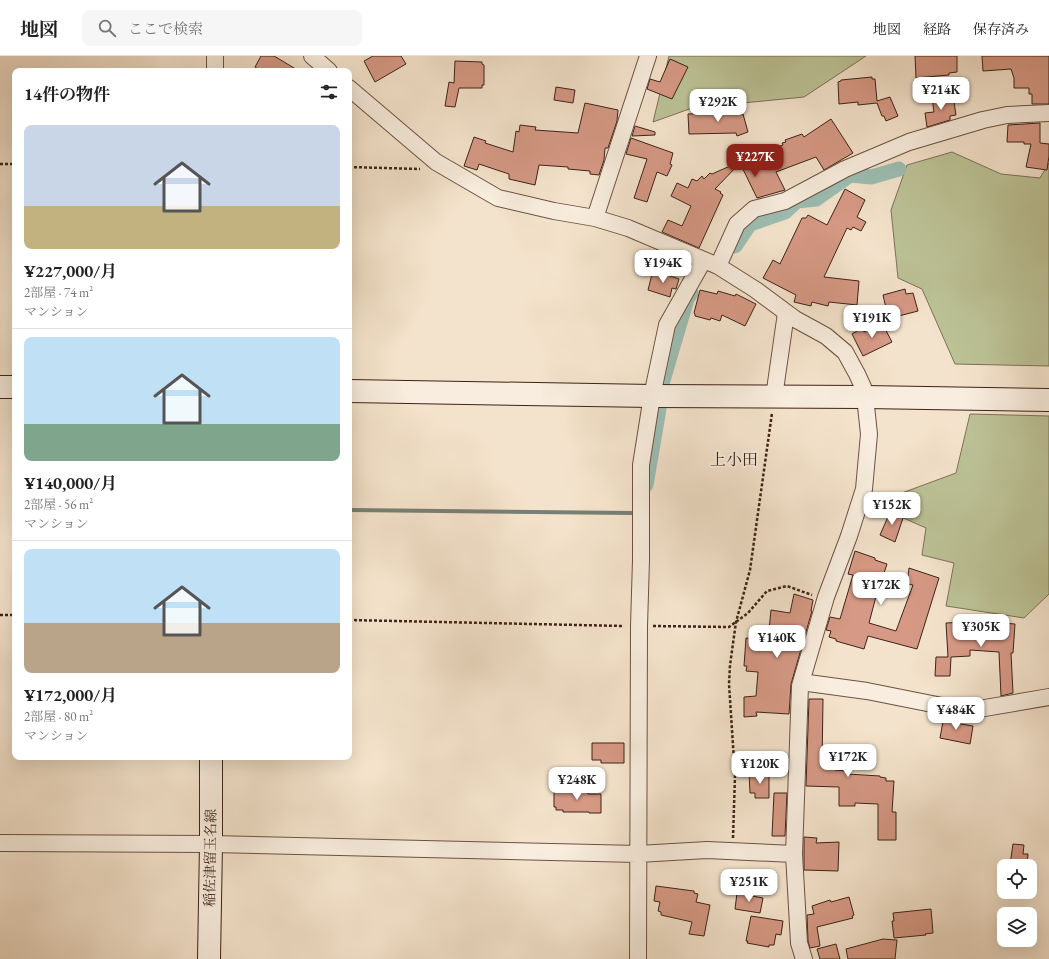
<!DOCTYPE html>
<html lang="ja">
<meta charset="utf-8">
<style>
:root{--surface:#fff;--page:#f6f6f6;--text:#222;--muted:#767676;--line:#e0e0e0;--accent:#8f2418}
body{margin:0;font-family:"EB Garamond","Noto Serif JP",serif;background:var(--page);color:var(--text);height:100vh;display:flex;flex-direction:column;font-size:15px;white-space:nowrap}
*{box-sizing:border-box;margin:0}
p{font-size:13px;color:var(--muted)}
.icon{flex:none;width:22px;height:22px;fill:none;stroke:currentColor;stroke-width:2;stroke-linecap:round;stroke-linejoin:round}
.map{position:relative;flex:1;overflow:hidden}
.panel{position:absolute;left:12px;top:12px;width:340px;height:692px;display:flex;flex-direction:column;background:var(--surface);border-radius:8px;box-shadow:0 4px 16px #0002}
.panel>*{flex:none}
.tools{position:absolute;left:997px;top:803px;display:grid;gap:8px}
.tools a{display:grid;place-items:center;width:40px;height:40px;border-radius:8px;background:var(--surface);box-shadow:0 4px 16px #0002;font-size:20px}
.price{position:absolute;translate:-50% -34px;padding:0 9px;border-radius:8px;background:#fff;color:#222;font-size:13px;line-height:26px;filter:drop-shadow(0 1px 2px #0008)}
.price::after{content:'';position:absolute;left:50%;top:24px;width:12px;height:9px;margin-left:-6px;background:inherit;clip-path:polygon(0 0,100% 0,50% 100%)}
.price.selected{background:var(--accent);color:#fff}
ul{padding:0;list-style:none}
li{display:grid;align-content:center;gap:8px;height:212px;padding:0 12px}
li+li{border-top:1px solid var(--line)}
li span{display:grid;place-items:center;height:124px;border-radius:8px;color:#555}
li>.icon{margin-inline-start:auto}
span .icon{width:72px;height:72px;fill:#fffc;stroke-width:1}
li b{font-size:17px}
h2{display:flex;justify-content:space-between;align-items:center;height:48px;padding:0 12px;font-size:17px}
header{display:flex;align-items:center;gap:24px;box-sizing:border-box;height:56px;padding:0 20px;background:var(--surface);border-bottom:1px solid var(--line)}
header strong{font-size:19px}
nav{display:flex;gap:22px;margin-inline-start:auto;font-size:14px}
.search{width:280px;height:36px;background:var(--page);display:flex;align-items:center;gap:10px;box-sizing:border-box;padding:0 14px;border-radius:8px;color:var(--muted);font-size:15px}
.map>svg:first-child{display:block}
.green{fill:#bcc397;stroke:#7d7257}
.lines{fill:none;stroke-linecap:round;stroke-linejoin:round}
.stream{stroke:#768075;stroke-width:4}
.canal{stroke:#9cbeb3;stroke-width:15}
.building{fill:#d69985;stroke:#3e2217}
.street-casing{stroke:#6c5244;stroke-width:18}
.secondary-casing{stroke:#3e2217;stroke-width:24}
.path{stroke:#3e2217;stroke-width:2.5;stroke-dasharray:3 2;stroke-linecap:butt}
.street{stroke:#f8edde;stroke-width:16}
.secondary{stroke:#f8edde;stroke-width:22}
.labels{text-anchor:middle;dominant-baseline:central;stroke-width:4;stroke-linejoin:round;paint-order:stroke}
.street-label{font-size:14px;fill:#3e2217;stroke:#f8edde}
.quarter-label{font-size:16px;fill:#3e2217;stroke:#f8edde}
</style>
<header>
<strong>地図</strong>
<div class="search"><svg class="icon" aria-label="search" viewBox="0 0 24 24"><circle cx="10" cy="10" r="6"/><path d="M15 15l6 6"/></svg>ここで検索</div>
<nav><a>地図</a><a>経路</a><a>保存済み</a></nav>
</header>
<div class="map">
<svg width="1049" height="903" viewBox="0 0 1049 903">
<rect width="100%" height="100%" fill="#f4e3cc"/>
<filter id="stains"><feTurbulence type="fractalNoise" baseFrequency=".005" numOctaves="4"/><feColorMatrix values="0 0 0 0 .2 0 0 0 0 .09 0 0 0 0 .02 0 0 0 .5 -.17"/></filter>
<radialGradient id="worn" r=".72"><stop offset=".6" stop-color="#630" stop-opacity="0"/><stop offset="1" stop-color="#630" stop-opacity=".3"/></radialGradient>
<!-- green -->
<path class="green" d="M 669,0 L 866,0 L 804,41 L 692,52 L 653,66 Z
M 952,96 L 1001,118 L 1040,122 L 1049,107 L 1049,310 L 955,308 L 922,233 L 898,222 L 891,154 L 907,109 Z
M 970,358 L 1049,360 L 1049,538 L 1024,562 L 946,550 L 954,507 L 922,499 L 926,472 L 872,448 L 956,417 Z"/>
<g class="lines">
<!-- stream -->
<path class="stream" d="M 349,454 L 632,457"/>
<!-- canal -->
<path class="canal" d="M 735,190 L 750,168 L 785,156 L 797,145 L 816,143 L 850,119 L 871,121 L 899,113
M 662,328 L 687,243 L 691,237
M 646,429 L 659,353"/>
</g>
<!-- building -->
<path class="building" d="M 261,0 L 274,0 L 299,15 L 261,15 L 255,11 Z
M 373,0 L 401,0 L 406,8 L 375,26 L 364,5 Z
M 915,0 L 957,0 L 957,16 L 949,17 L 949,19 L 916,22 Z
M 982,0 L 1049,0 L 1049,48 L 1032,48 L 1032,38 L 1029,38 L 1029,32 L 1014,32 L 1014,22 L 1011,13 L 983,15 Z
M 670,3 L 688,11 L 672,43 L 647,33 L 650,23 L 660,26 Z
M 455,5 L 482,6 L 482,8 L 484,9 L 484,29 L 482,29 L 482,32 L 459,32 L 455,51 L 445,50 L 449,26 L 454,27 Z
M 872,21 L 872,23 L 875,23 L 877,45 L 890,41 L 898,60 L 886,65 L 884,60 L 882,60 L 877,47 L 858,49 L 858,46 L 839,48 L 838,26 L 841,25 L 841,24 Z
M 556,31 L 575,34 L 573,47 L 554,44 Z
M 953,39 L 956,59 L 950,60 L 950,64 L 927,71 L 925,57 L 934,56 L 932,42 Z
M 585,47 L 618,54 L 617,65 L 608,92 L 605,92 L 604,104 L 599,119 L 590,118 L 590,115 L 568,113 L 568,111 L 539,109 L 535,129 L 509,123 L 509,118 L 479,108 L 477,114 L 464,110 L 474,81 L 486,85 L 485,87 L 513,96 L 516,75 L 519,76 L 520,69 L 536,71 L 535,74 L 578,77 Z
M 718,55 L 740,55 L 741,59 L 743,58 L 748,76 L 737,80 L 736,77 L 689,78 L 688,58 L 718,57 Z
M 831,63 L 853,97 L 824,114 L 816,101 L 776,116 L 785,134 L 757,142 L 740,107 L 715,133 L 721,136 L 720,137 L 723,139 L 699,192 L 662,176 L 668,164 L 682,170 L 691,150 L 671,140 L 677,127 L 688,132 L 692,123 L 697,125 L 702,120 L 704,123 L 710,117 L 712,118 L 757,98 L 758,99 L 783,89 L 782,87 L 786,86 L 785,84 L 802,78 L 804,81 Z
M 1040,67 L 1040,87 L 1049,88 L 1049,100 L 1047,114 L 1026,111 L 1031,88 L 1024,88 L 1024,86 L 1007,86 L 1008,69 Z
M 635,70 L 655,76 L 655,79 L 632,80 Z
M 631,82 L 673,97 L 670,108 L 672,109 L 667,120 L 657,116 L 647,146 L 634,142 L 647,103 L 626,98 Z
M 845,133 L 865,144 L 857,161 L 866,166 L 861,175 L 853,171 L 851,174 L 847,172 L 824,221 L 859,225 L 857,249 L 829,246 L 828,250 L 812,246 L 811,250 L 794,246 L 796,239 L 763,222 L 773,204 L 780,208 L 802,162 L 806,162 L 808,159 L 827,169 Z
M 653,214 L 679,223 L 676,233 L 672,232 L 670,241 L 648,234 Z
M 905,233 L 906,238 L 913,237 L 918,255 L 887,263 L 886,259 L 896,253 L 886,252 L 883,239 Z
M 700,234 L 717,238 L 718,235 L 735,240 L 736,238 L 756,248 L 745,270 L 722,259 L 720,265 L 711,262 L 710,264 L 695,260 L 695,258 L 694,257 Z
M 882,267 L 892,286 L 863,300 L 852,278 L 862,272 L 864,276 Z
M 891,454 L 904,459 L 895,486 L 880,479 Z
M 855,495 L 875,502 L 875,504 L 887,508 L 880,529 L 879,529 L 869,567 L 896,575 L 913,529 L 907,528 L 909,512 L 939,522 L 917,593 L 868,580 L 864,593 L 836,585 L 836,583 L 829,581 L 831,575 L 826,574 L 830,561 L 840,563 L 853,519 L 848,518 Z
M 794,538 L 813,544 L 811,555 L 812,555 L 791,628 L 789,658 L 756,656 L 757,660 L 744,661 L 744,641 L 756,640 L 758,616 L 746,615 L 747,610 L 744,610 L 746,582 L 768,584 L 771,554 L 790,557 Z
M 965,566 L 965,570 L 988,568 L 988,566 L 1015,568 L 1013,597 L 1011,597 L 1013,637 L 1001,640 L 999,596 L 970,594 L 970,600 L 951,601 L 950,620 L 935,620 L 936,601 L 948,601 L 946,567 Z
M 809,643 L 823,643 L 822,706 L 835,707 L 835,714 L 847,715 L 847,718 L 880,720 L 880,721 L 886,722 L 886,725 L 894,725 L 892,756 L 896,756 L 896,784 L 878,784 L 878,748 L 855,747 L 855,750 L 839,750 L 839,731 L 806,730 Z
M 944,660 L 956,663 L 955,667 L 973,670 L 970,688 L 940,682 Z
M 592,687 L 624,687 L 624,707 L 601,707 L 601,704 L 592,704 Z
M 769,716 L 769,742 L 755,742 L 755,737 L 750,737 L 749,717 Z
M 567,731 L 588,731 L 588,738 L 601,738 L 601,757 L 589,757 L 589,756 L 563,756 L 563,754 L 556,754 L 556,751 L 554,751 L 554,734 L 567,734 Z
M 774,737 L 787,737 L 785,780 L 772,780 Z
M 804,781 L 817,782 L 816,787 L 839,786 L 838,815 L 804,814 Z
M 1013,788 L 1024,789 L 1023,798 L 1028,798 L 1027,810 L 1010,809 Z
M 656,830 L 694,835 L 694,837 L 698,838 L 696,846 L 710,849 L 704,880 L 689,878 L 692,866 L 661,859 L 661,856 L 658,855 L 660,846 L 654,845 Z
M 737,837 L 763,842 L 760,857 L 735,853 Z
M 849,841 L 854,859 L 852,860 L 853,862 L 817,871 L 820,890 L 810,892 L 808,885 L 807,859 L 814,858 L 812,850 L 830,844 L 831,846 Z
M 931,853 L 933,877 L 925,878 L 926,879 L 894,882 L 892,865 L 894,865 L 893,857 Z
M 751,860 L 783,865 L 781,879 L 776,878 L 774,889 L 769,889 L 769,891 L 747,887 L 748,885 L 746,885 Z
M 883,883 L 897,884 L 895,903 L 848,903 L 846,893 Z
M 836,888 L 840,903 L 820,903 L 817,893 Z"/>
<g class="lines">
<!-- street casing -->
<g class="street-casing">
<path id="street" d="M 312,0 L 329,15
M 215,15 L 215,0
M 349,32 L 436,106 L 498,142 L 554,155 L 595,162 L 628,172 L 718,210 L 756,234 L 795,263 L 826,280 L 845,296 L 857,318 L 863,331 L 865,341 L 869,378 L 864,433 L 849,480 L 826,541 L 800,630 L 794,798 L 799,887 L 804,903
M 595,162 L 648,0
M 718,210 L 737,168 L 754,153 L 785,145 L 845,113 L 909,86 L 983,64 L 1007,59 L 1049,57
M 774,341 L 786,257
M 801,626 L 867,635 L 967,655 L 1049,641
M 0,787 L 211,788 L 638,798 L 707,794 L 794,798
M 638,903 L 639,570 L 641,504 L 641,409 L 652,340 L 667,269 L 703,205"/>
</g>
<!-- secondary casing -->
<g class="secondary-casing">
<path id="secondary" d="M 0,331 L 15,331
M 349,335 L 652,340 L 865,341 L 1049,344
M 209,903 L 211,788 L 211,701"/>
</g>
<!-- path -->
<path class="path" d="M 0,108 L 15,108
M 349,111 L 420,113
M 0,559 L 15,559
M 349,564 L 624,570
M 653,570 L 729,571 L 748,557 L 767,535 L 787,530 L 812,539
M 733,782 L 735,720 L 729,628 L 730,609 L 736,566 L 750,514 L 772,357"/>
<!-- street -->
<use href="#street" class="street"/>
<!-- secondary -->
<use href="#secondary" class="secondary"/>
</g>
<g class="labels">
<!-- street labels -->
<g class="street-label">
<text transform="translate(210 802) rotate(-89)">稲佐津留玉名線</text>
</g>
<!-- quarter labels -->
<g class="quarter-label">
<text x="734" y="403">上小田</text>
</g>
</g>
<rect width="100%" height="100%" filter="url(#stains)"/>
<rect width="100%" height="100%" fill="url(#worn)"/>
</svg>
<div class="tools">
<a><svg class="icon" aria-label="locate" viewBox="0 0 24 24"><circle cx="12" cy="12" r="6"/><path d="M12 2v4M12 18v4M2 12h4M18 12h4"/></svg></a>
<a><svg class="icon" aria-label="layers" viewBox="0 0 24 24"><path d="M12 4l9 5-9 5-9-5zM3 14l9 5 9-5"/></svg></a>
</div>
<b class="price" style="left:941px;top:55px">¥214K</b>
<b class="price" style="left:718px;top:67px">¥292K</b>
<b class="price selected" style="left:755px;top:122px">¥227K</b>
<b class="price" style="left:663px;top:228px">¥194K</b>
<b class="price" style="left:872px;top:283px">¥191K</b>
<b class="price" style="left:892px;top:470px">¥152K</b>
<b class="price" style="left:881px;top:550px">¥172K</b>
<b class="price" style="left:981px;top:592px">¥305K</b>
<b class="price" style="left:777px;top:603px">¥140K</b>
<b class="price" style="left:956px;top:675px">¥484K</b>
<b class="price" style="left:848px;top:722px">¥172K</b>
<b class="price" style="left:760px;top:729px">¥120K</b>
<b class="price" style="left:577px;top:745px">¥248K</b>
<b class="price" style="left:749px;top:847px">¥251K</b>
<section class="panel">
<h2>14件の物件<svg class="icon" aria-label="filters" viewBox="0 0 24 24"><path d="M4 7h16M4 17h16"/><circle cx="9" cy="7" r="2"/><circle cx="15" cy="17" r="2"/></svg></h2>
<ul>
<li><span style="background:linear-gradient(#c9d6e8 65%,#c2b280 0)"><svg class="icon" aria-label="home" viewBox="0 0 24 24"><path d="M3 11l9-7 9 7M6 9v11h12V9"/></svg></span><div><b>¥227,000/月</b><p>2部屋 · 74 m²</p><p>マンション</p></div></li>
<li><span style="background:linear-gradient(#bfe0f5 70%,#7fa58c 0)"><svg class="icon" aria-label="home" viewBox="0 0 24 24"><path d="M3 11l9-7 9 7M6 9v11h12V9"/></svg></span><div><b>¥140,000/月</b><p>2部屋 · 56 m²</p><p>マンション</p></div></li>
<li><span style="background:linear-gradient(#bfe0f5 60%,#b9a48a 0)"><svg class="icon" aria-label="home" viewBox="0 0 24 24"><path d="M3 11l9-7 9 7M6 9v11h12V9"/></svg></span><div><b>¥172,000/月</b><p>2部屋 · 80 m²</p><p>マンション</p></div></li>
</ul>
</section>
</div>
